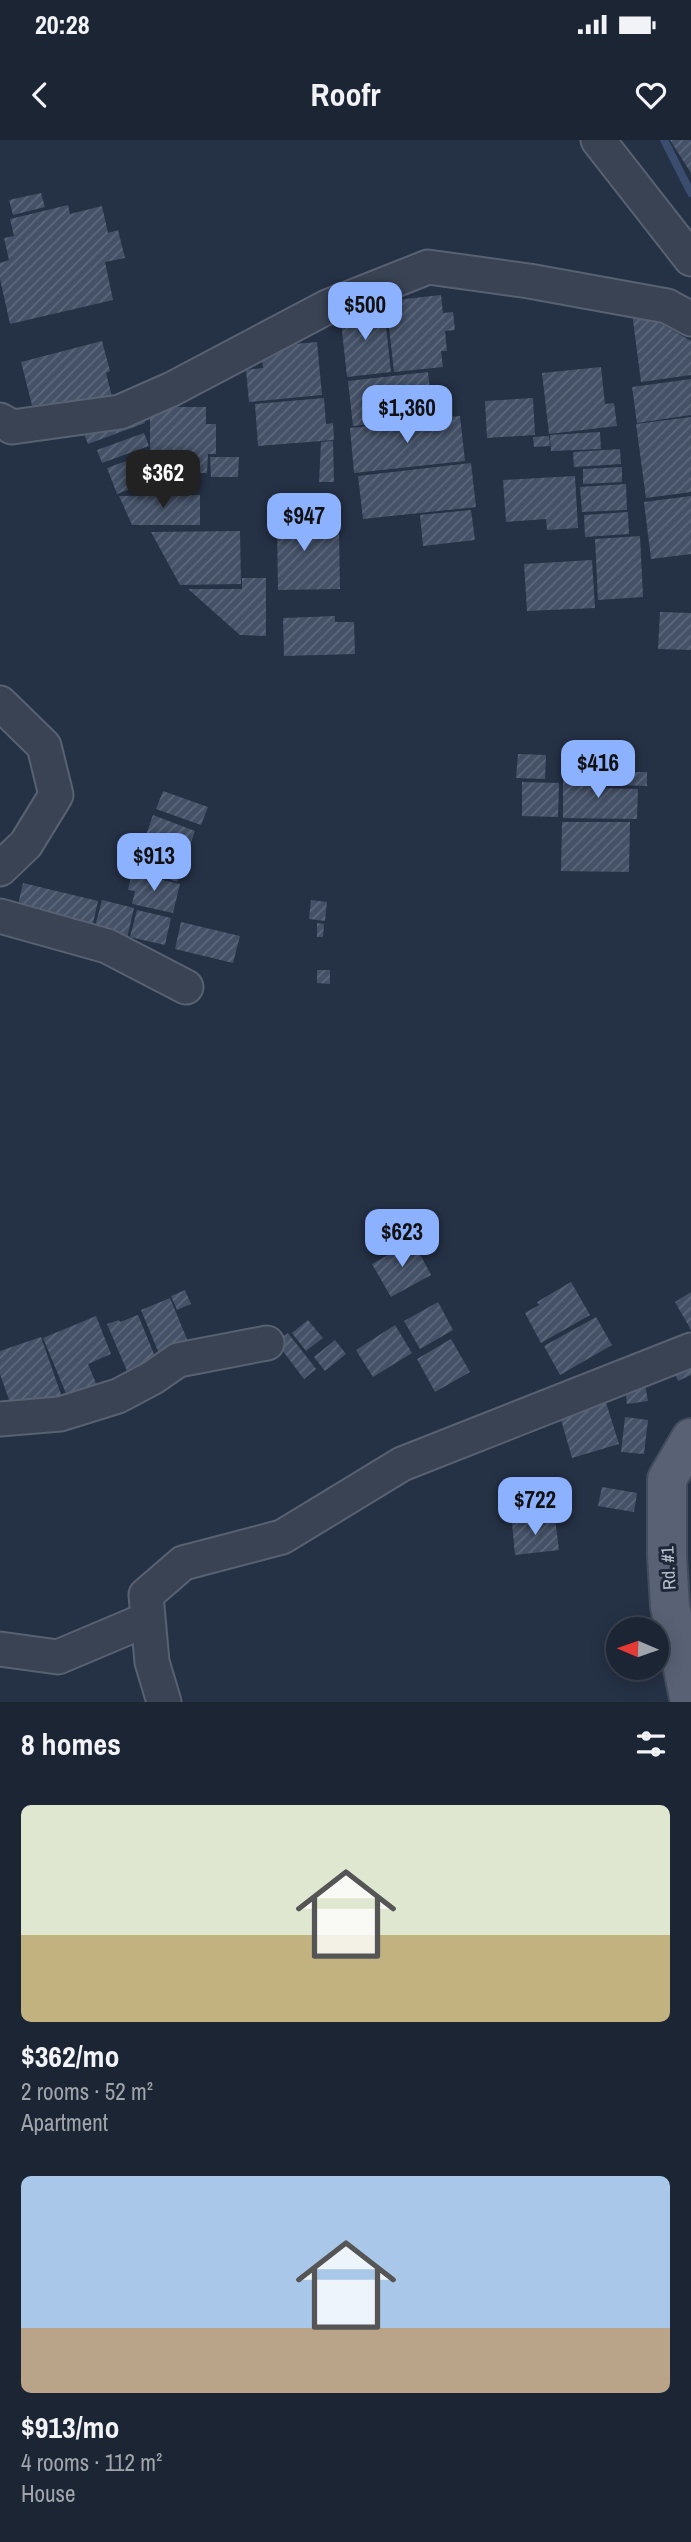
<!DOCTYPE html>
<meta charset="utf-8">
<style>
:root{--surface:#1c2534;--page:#252d3c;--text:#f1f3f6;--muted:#a0a5ac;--line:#3a424f;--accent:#8bb1ff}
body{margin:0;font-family:"Archivo Narrow",sans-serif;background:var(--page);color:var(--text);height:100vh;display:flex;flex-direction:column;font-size:26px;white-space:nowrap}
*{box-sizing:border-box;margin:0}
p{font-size:23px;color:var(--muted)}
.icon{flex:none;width:38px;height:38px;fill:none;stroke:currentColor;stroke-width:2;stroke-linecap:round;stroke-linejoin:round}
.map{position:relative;height:1562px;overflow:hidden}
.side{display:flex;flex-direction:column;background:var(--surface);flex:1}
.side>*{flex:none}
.needle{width:46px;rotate:272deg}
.fabs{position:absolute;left:606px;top:1477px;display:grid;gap:14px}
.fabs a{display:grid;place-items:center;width:63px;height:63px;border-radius:50%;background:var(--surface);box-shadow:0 4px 18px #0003,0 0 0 2px var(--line);font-size:35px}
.price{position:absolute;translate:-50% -60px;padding:0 16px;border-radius:14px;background:var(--accent);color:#111;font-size:23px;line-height:46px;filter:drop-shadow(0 2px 4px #0008)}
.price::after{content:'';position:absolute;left:50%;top:42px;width:21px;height:16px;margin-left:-10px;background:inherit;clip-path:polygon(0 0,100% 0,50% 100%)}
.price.selected{background:#222;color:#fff}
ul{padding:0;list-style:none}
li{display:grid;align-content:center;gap:14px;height:371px;padding:0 21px}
li span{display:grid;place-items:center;height:217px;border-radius:10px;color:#555}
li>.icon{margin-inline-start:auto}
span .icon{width:126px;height:126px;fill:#fffc;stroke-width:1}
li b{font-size:30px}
h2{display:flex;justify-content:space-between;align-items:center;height:84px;padding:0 21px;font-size:30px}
.status{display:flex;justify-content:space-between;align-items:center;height:49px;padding:0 35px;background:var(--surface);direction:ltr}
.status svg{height:19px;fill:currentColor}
header{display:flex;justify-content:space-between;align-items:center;height:91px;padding:0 21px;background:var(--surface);font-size:32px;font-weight:700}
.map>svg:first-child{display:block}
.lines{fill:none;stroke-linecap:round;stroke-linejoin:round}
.stream{stroke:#3a4d6e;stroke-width:8}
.building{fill:url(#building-hatch)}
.minor-casing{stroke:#586171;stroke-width:37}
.major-casing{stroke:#434c5d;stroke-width:42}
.minor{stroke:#3a4354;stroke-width:33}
.major{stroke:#586274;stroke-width:38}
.labels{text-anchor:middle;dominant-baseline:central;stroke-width:6;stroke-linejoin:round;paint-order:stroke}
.street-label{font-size:18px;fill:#b7bfcd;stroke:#1e2839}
</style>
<div class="status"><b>20:28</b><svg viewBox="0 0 49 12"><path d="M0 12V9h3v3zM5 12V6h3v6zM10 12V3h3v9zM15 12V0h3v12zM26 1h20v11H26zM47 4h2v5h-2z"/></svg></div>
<header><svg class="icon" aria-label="back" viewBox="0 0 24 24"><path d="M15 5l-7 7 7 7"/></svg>Roofr<svg class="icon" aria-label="heart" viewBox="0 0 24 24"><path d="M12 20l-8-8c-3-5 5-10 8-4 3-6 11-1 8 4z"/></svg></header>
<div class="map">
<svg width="691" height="1562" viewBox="0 0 691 1562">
<defs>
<pattern id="building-hatch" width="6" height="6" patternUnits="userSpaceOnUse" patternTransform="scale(1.75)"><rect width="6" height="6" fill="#445167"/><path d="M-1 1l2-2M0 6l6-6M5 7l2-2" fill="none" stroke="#5d687c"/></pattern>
</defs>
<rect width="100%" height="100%" fill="#253145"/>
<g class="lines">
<!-- stream -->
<path class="stream" d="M 664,0 L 691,53"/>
</g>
<!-- building -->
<path class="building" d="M 670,0 L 691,0 L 691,33 Z
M 41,53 L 45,67 L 13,75 L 9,60 Z
M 68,65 L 70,74 L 102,66 L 108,93 L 118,90 L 125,118 L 105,122 L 113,160 L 10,184 L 0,139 L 0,123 L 9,120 L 4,98 L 14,96 L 10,79 Z
M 441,155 L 443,173 L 453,172 L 455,190 L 445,191 L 447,211 L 441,211 L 443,227 L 394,232 L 386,161 Z
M 384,167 L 391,232 L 347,237 L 340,172 Z
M 641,172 L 691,201 L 691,235 L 641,242 L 632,173 Z
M 102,201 L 110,231 L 106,233 L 113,260 L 36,281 L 21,222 Z
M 317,202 L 322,255 L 249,262 L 246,230 L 263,228 L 261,207 Z
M 601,227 L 605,264 L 614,263 L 617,286 L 549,294 L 542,233 Z
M 428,232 L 433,277 L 353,286 L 348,241 Z
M 691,239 L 691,275 L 637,283 L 632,247 Z
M 324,258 L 326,284 L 333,283 L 334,300 L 258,306 L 255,264 Z
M 533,258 L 535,295 L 487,298 L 485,261 Z
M 140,267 L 145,283 L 88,304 L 82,289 Z
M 150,267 L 206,267 L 206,284 L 216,284 L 216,314 L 208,314 L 207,333 L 195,333 L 195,347 L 150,347 Z
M 460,276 L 465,321 L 354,333 L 350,288 Z
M 691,277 L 691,352 L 646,358 L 636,284 Z
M 600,292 L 601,309 L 551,311 L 550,295 Z
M 144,293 L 149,306 L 102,323 L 97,310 Z
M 549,296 L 550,306 L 534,307 L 533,297 Z
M 333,301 L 334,342 L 319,342 L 321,302 Z
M 620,309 L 621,324 L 574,327 L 573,312 Z
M 140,316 L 149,342 L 117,354 L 107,328 Z
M 210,317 L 239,317 L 238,337 L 211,337 Z
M 471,323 L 476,367 L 363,379 L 358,336 Z
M 622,327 L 622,342 L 583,344 L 583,329 Z
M 575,336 L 578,388 L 547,390 L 546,379 L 506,382 L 503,340 Z
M 626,344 L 627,370 L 582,372 L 580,347 Z
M 200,355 L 200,385 L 132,385 L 119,356 Z
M 691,356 L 691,414 L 651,419 L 644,362 Z
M 268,358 L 287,358 L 288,391 L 339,390 L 340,449 L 278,450 L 277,390 L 269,390 Z
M 471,370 L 475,400 L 423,406 L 420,375 Z
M 628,372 L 629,394 L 585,397 L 584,375 Z
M 240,391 L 241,444 L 180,445 L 151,392 Z
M 640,396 L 643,457 L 598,460 L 595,399 Z
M 592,420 L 595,468 L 527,471 L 524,424 Z
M 242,438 L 266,438 L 266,496 L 240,495 L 188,449 L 242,449 Z
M 660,472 L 691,473 L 691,510 L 658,509 Z
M 335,476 L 335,482 L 354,482 L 355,514 L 284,516 L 283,478 Z
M 518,614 L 546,615 L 545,639 L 516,638 Z
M 616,632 L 647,632 L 647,646 L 616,645 Z
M 563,638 L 602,638 L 602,648 L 638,649 L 637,679 L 563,678 Z
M 522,642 L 559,643 L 558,677 L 522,676 Z
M 163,651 L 208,667 L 201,685 L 156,669 Z
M 153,675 L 195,691 L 177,742 L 135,726 Z
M 562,682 L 630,682 L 629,732 L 561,731 Z
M 132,733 L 180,744 L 173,773 L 132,764 L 135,751 L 128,750 Z
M 23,743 L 98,761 L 92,788 L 17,769 Z
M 102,760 L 134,768 L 127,798 L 94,790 Z
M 311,760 L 327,762 L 325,781 L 309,779 Z
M 137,770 L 171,778 L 165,805 L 130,797 Z
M 181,782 L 240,796 L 233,823 L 175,809 Z
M 317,783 L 324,784 L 323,797 L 317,797 Z
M 317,830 L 330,830 L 330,844 L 317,843 Z
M 413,1101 L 431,1135 L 391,1157 L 372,1124 Z
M 571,1142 L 590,1175 L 541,1203 L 525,1173 L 539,1165 L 537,1162 Z
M 185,1150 L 191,1164 L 177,1170 L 171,1156 Z
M 691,1152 L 691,1190 L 675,1162 Z
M 170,1158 L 189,1204 L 160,1216 L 141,1170 Z
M 438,1162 L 453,1190 L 420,1209 L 404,1181 Z
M 138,1175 L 159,1226 L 130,1238 L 107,1184 L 119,1180 L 120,1182 Z
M 96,1176 L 111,1214 L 88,1224 L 101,1255 L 72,1268 L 43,1198 Z
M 596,1177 L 612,1205 L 560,1235 L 544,1206 Z
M 308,1180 L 323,1198 L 306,1211 L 292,1193 Z
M 395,1185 L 412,1213 L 373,1237 L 356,1210 Z
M 288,1193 L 316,1229 L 304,1239 L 276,1202 Z
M 41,1197 L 63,1260 L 15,1277 L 0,1234 L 0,1211 Z
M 451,1199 L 470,1232 L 435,1252 L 417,1219 Z
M 335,1200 L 346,1214 L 325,1231 L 314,1217 Z
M 691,1218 L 691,1235 L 678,1241 L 672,1226 Z
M 644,1239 L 648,1261 L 627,1264 L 624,1242 Z
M 604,1256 L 619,1304 L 572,1318 L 558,1269 Z
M 625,1277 L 648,1280 L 644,1314 L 621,1312 Z
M 602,1347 L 637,1353 L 634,1372 L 598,1366 Z
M 555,1378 L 559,1410 L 515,1415 L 512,1383 Z"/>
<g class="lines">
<!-- minor casing -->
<g class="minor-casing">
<path id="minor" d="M 598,0 L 691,119
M 0,280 L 12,287 L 120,272 L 172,249 L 327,167 L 428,127 L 529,141 L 667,166 L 691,179
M 0,563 L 44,606 L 56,655 L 26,704 L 0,729
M 0,776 L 107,806 L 186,847
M 0,1279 L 60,1274 L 118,1256 L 152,1238 L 178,1220 L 267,1203
M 0,1509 L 58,1517 L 148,1479
M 164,1562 L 152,1522 L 146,1455 L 183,1423 L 282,1397 L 402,1324 L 691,1210"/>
</g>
<!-- major casing -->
<g class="major-casing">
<path id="major" d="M 690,1562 L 670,1466 L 667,1416 L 667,1339 L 691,1298"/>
</g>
<!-- minor -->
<use href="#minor" class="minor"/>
<!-- major -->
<use href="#major" class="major"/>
</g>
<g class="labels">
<!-- street labels -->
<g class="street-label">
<text transform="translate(668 1428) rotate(-93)">Rd. #1</text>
</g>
</g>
</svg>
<div class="fabs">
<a><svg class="needle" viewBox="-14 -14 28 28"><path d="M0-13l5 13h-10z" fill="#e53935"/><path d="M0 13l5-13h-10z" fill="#a0a5ac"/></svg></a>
</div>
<b class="price" style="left:365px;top:202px">$500</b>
<b class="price" style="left:407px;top:305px">$1,360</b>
<b class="price selected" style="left:163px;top:370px">$362</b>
<b class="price" style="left:304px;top:413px">$947</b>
<b class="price" style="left:598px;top:660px">$416</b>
<b class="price" style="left:154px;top:753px">$913</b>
<b class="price" style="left:402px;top:1129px">$623</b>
<b class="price" style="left:535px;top:1397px">$722</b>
</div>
<section class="side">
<h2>8 homes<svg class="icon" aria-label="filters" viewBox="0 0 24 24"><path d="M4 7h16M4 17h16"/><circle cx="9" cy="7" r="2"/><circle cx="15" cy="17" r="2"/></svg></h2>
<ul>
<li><span style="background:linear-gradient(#dfe7d0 60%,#c2b280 0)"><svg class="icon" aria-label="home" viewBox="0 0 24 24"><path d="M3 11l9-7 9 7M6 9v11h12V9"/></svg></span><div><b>$362/mo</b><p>2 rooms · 52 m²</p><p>Apartment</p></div></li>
<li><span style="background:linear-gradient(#a9c7e8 70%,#b9a48a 0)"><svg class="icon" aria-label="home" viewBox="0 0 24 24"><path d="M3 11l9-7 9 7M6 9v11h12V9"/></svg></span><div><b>$913/mo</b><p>4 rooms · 112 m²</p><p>House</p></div></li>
</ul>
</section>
